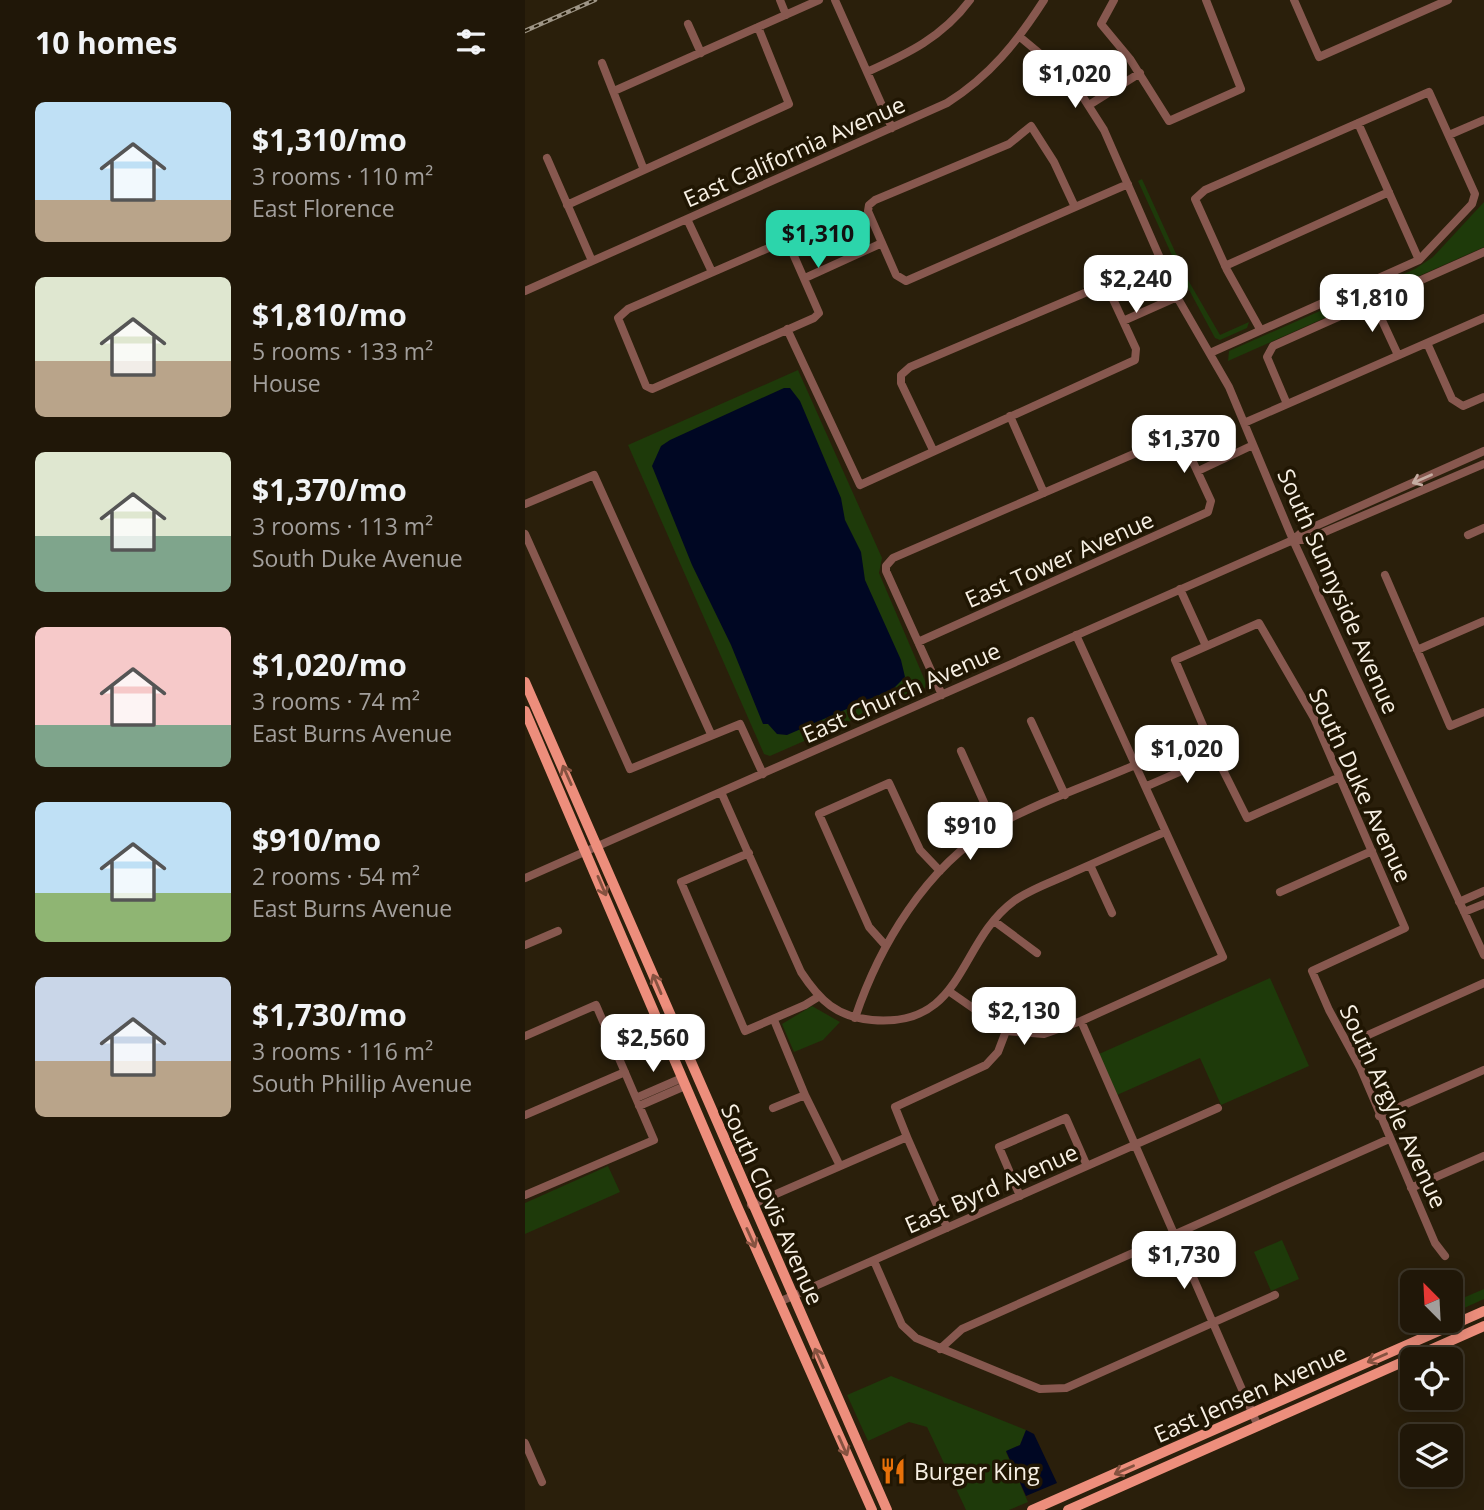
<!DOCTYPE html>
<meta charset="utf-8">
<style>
:root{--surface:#201708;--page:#282012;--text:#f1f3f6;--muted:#a29f9c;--line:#3d3629;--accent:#2cd5ab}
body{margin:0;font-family:"Open Sans",sans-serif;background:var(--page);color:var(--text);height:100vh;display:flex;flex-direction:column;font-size:26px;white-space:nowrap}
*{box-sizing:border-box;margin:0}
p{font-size:23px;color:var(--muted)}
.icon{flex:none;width:38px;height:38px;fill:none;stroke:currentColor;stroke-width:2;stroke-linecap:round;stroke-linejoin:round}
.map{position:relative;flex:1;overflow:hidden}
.details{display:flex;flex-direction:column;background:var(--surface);width:525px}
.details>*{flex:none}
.needle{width:46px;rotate:336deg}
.controls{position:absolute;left:875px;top:1270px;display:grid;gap:14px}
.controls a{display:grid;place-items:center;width:63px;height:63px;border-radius:10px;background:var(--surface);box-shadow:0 4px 18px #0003,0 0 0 2px var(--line);font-size:35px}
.price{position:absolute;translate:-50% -60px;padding:0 16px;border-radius:14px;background:#fff;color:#222;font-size:23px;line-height:46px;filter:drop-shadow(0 2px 4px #0008)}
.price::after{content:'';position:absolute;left:50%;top:42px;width:21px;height:16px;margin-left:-10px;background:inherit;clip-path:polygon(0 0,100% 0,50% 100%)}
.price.current{background:var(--accent);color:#111}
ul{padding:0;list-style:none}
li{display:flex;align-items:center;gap:21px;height:175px;padding:0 35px}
li span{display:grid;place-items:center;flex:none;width:196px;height:140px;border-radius:10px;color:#555}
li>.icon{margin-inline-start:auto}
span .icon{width:84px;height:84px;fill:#fffc;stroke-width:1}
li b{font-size:30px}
h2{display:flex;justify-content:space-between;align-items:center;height:84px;padding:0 35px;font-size:30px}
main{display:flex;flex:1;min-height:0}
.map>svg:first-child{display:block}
.green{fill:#1e3a0a}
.water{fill:#000723}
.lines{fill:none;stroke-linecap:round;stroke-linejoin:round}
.minor{stroke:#87584f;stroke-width:8}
.major{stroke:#ed8e7c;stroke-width:10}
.rail-casing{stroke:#9e9586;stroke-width:4.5}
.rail{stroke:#201603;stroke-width:2;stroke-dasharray:5;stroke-linecap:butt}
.oneway{stroke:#c5aca1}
.oneway2{stroke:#865240}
.labels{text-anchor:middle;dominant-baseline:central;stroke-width:7;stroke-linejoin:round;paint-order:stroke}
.street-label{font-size:23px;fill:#f7f0e4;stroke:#201603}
.poi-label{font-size:23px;fill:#f7f0e4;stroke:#201603;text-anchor:start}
</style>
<main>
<section class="details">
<h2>10 homes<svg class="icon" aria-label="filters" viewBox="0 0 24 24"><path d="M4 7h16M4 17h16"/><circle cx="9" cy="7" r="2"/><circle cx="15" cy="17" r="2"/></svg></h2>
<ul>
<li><span style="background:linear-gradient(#bfe0f5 70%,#b9a48a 0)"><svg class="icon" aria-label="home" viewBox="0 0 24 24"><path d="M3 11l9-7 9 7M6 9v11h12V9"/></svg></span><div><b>$1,310/mo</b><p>3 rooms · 110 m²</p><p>East Florence</p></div></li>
<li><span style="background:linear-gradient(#dfe7d0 60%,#b9a48a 0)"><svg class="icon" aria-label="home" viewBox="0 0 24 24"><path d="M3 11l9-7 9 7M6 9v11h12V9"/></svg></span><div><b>$1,810/mo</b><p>5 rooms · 133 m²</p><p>House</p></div></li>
<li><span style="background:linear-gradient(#dfe7d0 60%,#7fa58c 0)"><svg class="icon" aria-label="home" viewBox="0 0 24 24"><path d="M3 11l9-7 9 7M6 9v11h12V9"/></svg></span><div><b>$1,370/mo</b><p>3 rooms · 113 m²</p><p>South Duke Avenue</p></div></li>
<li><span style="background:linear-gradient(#f6c9c9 70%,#7fa58c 0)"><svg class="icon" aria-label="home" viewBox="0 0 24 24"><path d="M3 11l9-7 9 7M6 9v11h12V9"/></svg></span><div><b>$1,020/mo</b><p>3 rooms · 74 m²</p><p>East Burns Avenue</p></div></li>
<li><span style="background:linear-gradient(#bfe0f5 65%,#8fb573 0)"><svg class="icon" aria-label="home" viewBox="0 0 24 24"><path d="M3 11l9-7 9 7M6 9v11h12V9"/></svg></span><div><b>$910/mo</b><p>2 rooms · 54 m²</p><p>East Burns Avenue</p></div></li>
<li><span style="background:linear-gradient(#c9d6e8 60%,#b9a48a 0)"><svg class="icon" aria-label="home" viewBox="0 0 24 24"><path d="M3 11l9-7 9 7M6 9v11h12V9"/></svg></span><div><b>$1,730/mo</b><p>3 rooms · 116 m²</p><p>South Phillip Avenue</p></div></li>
</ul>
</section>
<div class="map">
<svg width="959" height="1510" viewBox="0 0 959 1510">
<rect width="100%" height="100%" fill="#2a1f0b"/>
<!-- green -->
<path class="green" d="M 617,179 L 663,280 L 695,335 L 724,322 L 722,328 L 695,340 L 690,338 L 656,275 L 613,181 Z
M 959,202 L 959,247 L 703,361 L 704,351 L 890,269 L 908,257 Z
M 273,370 L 357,558 L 354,573 L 401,683 L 400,688 L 245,756 L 239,754 L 103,445 Z
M 745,978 L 784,1066 L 696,1105 L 675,1058 L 592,1095 L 574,1054 Z
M 287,1006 L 315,1022 L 298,1040 L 269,1052 L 257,1024 Z
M 83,1166 L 95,1192 L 0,1234 L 0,1203 Z
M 757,1240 L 774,1279 L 746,1291 L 729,1252 Z
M 959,1289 L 959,1299 L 926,1314 L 926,1303 Z
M 366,1376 L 501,1430 L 495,1445 L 481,1452 L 503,1502 L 484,1510 L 441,1510 L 402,1427 L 384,1422 L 343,1441 L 322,1395 Z"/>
<!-- water -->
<path class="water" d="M 259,388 L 265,388 L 275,401 L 316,498 L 320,520 L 336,552 L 340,580 L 376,660 L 380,677 L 368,689 L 262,735 L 252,734 L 243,724 L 238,724 L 206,645 L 167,565 L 127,466 L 136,446 L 145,440 Z
M 501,1430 L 509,1434 L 532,1483 L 501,1496 L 481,1451 L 495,1445 Z"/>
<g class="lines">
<!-- minor -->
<path class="minor" d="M 255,0 L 261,15
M 310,0 L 367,128
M 589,0 L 576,24 L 605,59 L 644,121 L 716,89 L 681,0
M 769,0 L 794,57 L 923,0
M 163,24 L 176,53
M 495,37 L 537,72 L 556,94 L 579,130 L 652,297 L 704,387 L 768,540 L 959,955
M 77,63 L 119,170
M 342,72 C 382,54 418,37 445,0
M 89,91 L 294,0
M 564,105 L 615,73
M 833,123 L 894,260
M 924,135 L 959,120
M 22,158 L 67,261
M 42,205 L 264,104 L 233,27
M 550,207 L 529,162 L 506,126 L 484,144 L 350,200 L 344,205 L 343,211 L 371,275 L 381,281 L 603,184
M 162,219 L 187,272
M 262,240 L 294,313 L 289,318 L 127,389 L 121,386 L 93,318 L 103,309 Z
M 700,266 L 864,192
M 280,278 L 357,243
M 0,291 L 422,103 C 465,76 492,42 519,0
M 848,301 L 873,355
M 598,321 L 652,297
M 262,329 L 335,485 L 610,360 L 611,349 L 581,284 L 385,367 L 376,375 L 376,383 L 408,450
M 902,343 L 927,399 L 938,406 L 959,397
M 685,353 L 894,260 L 947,204 L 950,194 L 904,92 L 680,190 L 670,199 L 702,270 L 735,329
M 762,404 L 742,357 L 748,346 L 959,252
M 485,416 L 519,493
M 719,423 L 959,318
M 673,471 L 728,445
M 0,504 L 69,475 L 186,734
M 0,534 L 105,769 L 215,724 L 238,774
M 943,535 L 959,528
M 768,540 L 781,540 L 959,464
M 860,575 L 925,726 L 959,712
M 655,589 L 681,646
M 393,642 L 683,512 L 686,501 L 655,434 L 368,558 L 361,566 L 361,571 L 417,695
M 892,650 L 959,621
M 506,721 L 540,795
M 436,751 L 470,827
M 815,777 L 722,818 L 691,756 L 650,660 L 734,623 L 789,718 L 880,928 L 787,971 L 804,1010 L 835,1067 L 910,1243 L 920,1256
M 622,786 L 691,756
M 196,792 L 276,972 C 295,1001 312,1017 347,1020 C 440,1028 432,943 489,901 C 504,890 524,883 542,875 C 574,861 607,846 640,832
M 224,853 L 156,882 L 220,1031 L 280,1005 L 293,997
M 565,865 L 587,913
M 0,878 L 768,540 L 777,532 L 959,451
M 755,892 L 847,851
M 934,902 L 959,891
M 939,912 L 959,904
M 469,921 L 512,953
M 0,945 L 33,931
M 361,946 L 344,927 L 294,814 L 364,783 L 395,850 L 415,871
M 425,992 L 481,1031 L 519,1034 L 556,1021 L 698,957 L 551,635
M 330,1018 C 354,946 401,867 469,827 C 513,802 564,785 610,765
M 249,1020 L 280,1095 L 315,1166
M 556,1021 L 733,1426
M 0,1036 L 71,1005 L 129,1140 L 0,1195
M 823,1044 L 959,983
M 111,1098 L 157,1078
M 114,1106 L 160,1086
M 248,1108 L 280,1095
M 0,1115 L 100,1072
M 854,1116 L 959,1070
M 382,1137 L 422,1228
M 886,1188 L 959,1156
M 495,1196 L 474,1147 L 541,1118 L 562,1166
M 226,1205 L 382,1137 L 370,1107 L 461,1065 L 473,1052 L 481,1031
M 349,1261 L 377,1325 L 391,1338 L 515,1389 L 541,1388 L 750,1295
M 254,1302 L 693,1108
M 415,1349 L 437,1329 L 864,1139
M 0,1443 L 17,1482"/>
<!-- major -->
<path class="major" d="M 0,682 L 362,1510
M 0,711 L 212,1206 L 347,1510
M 507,1510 L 959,1311
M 543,1510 L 959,1326"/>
<!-- rail casing -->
<g class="rail-casing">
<path id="rail" d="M 0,31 L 70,0"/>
</g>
<!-- rail -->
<use href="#rail" class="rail"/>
</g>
<!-- one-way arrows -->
<defs><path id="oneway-shaft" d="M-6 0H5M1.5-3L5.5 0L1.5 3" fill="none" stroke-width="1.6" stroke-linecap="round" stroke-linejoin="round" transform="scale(1.75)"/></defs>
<use class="oneway" href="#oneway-shaft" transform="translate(897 479) rotate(156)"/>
<g class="oneway2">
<use href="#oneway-shaft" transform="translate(42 775) rotate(-114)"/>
<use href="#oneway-shaft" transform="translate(77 886) rotate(67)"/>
<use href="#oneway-shaft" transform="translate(132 984) rotate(-113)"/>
<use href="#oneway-shaft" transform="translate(226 1238) rotate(66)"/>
<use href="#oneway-shaft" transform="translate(294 1358) rotate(-114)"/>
<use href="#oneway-shaft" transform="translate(852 1358) rotate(156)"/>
<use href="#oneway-shaft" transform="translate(318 1446) rotate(66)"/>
<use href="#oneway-shaft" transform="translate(599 1470) rotate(156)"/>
</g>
<!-- icons -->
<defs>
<g id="restaurant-bare" transform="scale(2.1)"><path d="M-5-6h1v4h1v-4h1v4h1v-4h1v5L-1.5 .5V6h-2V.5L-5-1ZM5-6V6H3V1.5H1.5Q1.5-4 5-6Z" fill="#e8710a" stroke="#201603" stroke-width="2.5" paint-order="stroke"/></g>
</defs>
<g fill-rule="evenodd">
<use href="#restaurant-bare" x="368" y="1471"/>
</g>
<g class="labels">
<!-- street labels -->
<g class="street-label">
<text transform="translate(269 151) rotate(-24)">East California Avenue</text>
<text transform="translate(534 559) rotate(-24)">East Tower Avenue</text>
<text transform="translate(814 591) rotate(66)">South Sunnyside Avenue</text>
<text transform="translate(376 692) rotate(-24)">East Church Avenue</text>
<text transform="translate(836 785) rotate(65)">South Duke Avenue</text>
<text transform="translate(869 1106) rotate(65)">South Argyle Avenue</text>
<text transform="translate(466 1188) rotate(-24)">East Byrd Avenue</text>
<text transform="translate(248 1204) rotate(66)">South Clovis Avenue</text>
<text transform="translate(725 1393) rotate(-24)">East Jensen Avenue</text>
</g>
<!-- poi labels -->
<g class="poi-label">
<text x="389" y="1471">Burger King</text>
</g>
</g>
</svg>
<div class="controls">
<a><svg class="needle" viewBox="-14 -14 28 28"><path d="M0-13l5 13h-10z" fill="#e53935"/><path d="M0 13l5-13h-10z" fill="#a29f9c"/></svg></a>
<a><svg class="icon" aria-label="locate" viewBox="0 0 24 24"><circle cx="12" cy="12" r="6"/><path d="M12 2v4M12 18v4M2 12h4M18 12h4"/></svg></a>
<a><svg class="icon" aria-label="layers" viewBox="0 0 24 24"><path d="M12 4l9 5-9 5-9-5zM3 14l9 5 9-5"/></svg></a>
</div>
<b class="price" style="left:550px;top:110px">$1,020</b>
<b class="price current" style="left:293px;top:270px">$1,310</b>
<b class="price" style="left:611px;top:315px">$2,240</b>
<b class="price" style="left:847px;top:334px">$1,810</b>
<b class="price" style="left:659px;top:475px">$1,370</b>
<b class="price" style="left:662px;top:785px">$1,020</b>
<b class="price" style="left:445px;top:862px">$910</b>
<b class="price" style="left:499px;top:1047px">$2,130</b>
<b class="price" style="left:128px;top:1074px">$2,560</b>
<b class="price" style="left:659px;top:1291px">$1,730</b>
</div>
</main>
